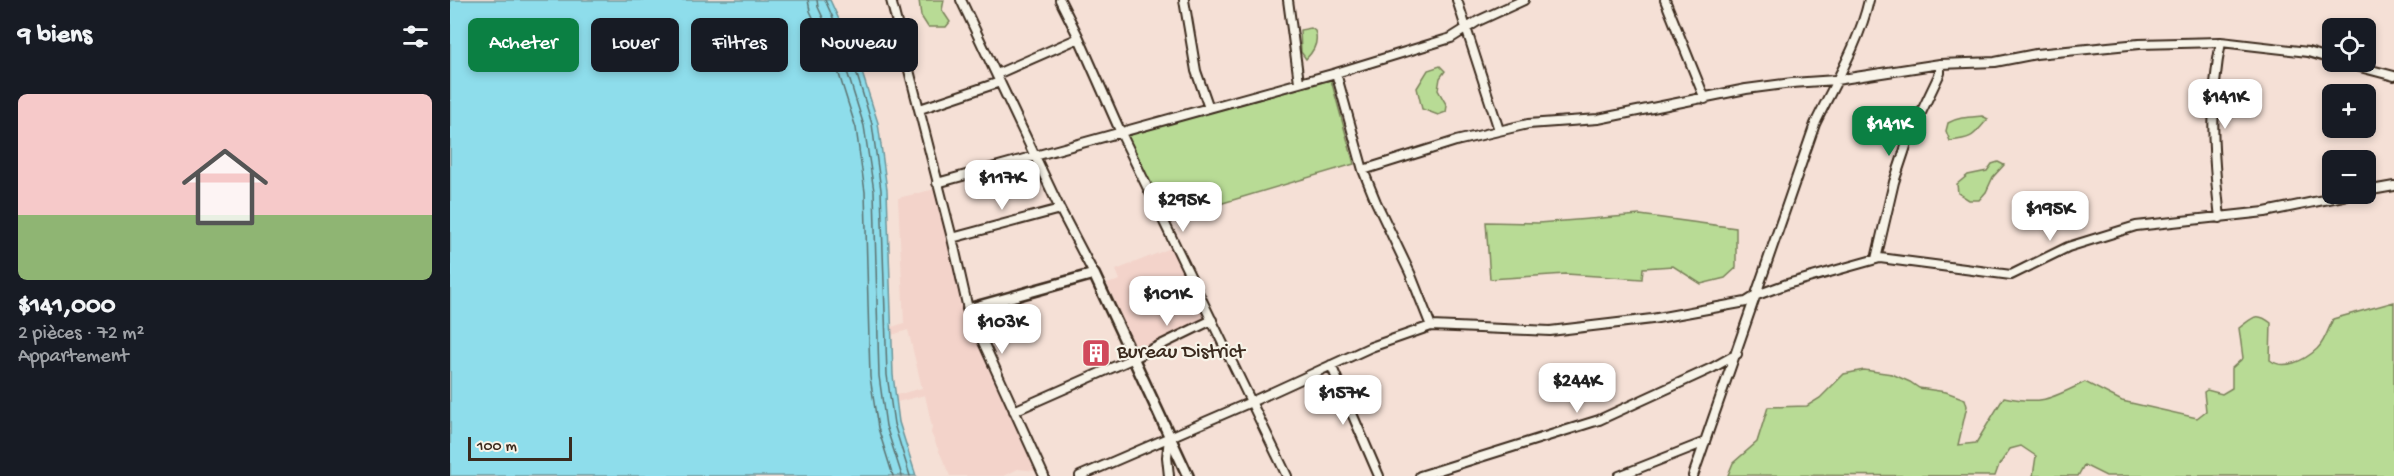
<!DOCTYPE html>
<html lang="fr">
<meta charset="utf-8">
<style>
:root{--surface:#171b24;--page:#242831;--text:#f1f3f6;--muted:#9ea1a6;--accent:#0b8043}
body{margin:0;font-family:"Gochi Hand",sans-serif;background:var(--page);color:var(--text);height:100vh;display:flex;flex-direction:column;font-size:22px;white-space:nowrap}
*{box-sizing:border-box;margin:0}
p{font-size:20px;color:var(--muted)}
.icon{flex:none;width:33px;height:33px;fill:none;stroke:currentColor;stroke-width:2;stroke-linecap:round;stroke-linejoin:round}
.map{position:relative;flex:1;overflow:hidden}
.drawer{display:flex;flex-direction:column;background:var(--surface);width:450px}
.drawer>*{flex:none}
.hud{position:absolute;left:18px;top:18px;width:570px;height:54px;display:flex;gap:12px}
.buttons{position:absolute;left:1872px;top:18px;display:grid;gap:12px}
.buttons a{display:grid;place-items:center;width:54px;height:54px;border-radius:9px;background:var(--surface);box-shadow:0 3px 9px #0003;font-size:30px}
.scale{position:absolute;left:18px;bottom:15px;width:104px;box-sizing:border-box;padding-left:6px;border:3px solid #3b2a1e;border-top:0;font-size:16px;line-height:21px;white-space:nowrap;color:#3b2a1e;-webkit-text-stroke:4px #f7f3e8;paint-order:stroke}
.price{position:absolute;translate:-50% -51px;padding:0 14px;border-radius:12px;background:#fff;color:#222;font-size:20px;line-height:39px;filter:drop-shadow(0 2px 3px #0008)}
.price::after{content:'';position:absolute;left:50%;top:36px;width:18px;height:14px;margin-left:-9px;background:inherit;clip-path:polygon(0 0,100% 0,50% 100%)}
.price.active{background:var(--accent);color:#fff}
ul{padding:0;list-style:none}
li{display:grid;align-content:center;gap:12px;height:318px;padding:0 18px}
li span{display:grid;place-items:center;height:186px;border-radius:9px;color:#555}
li>.icon{margin-inline-start:auto}
span .icon{width:108px;height:108px;fill:#fffc;stroke-width:1}
li b{font-size:26px}
h2{display:flex;justify-content:space-between;align-items:center;height:72px;padding:0 18px;font-size:26px}
.tag{padding:0 21px;border-radius:9px;background:var(--surface);box-shadow:0 3px 9px #0003;font-size:21px;line-height:54px}
.tag.active{background:var(--accent);color:#fff}
main{display:flex;flex:1;min-height:0}
.map>svg:first-child{display:block}
.built{fill:#f3d3ca;fill-rule:evenodd}
.green{fill:#b8db95;stroke:#7a825a;stroke-width:1.5}
.water{fill:#8eddeb;stroke:#6d9599;stroke-width:1.5}
.lines{fill:none;stroke-linecap:round;stroke-linejoin:round}
.shore{stroke:#5c7270;stroke-width:1.5}
.minor-casing{stroke:#3b2a1e;stroke-width:12}
.tertiary-casing{stroke:#3b2a1e;stroke-width:14}
.minor{stroke:#f7f3e8;stroke-width:8}
.tertiary{stroke:#f7f3e8;stroke-width:9}
.labels{text-anchor:middle;dominant-baseline:central;stroke-width:4.5;stroke-linejoin:round;paint-order:stroke}
.poi-label{font-size:21px;fill:#3b2a1e;stroke:#f7f3e8;text-anchor:start}
</style>
<main>
<section class="drawer">
<h2>9 biens<svg class="icon" aria-label="filters" viewBox="0 0 24 24"><path d="M4 7h16M4 17h16"/><circle cx="9" cy="7" r="2"/><circle cx="15" cy="17" r="2"/></svg></h2>
<ul>
<li><span style="background:linear-gradient(#f6c9c9 65%,#8fb573 0)"><svg class="icon" aria-label="home" viewBox="0 0 24 24"><path d="M3 11l9-7 9 7M6 9v11h12V9"/></svg></span><div><b>$141,000</b><p>2 pièces · 72 m²</p><p>Appartement</p></div></li>
</ul>
</section>
<div class="map">
<svg width="1944" height="476" viewBox="0 0 1944 476">
<rect width="100%" height="100%" fill="#f5e0d6"/>
<filter id="ink" filterUnits="userSpaceOnUse"><feTurbulence type="fractalNoise" baseFrequency=".0167" numOctaves="2"/><feDisplacementMap in="SourceGraphic" scale="12" xChannelSelector="R" yChannelSelector="G"/><feConvolveMatrix kernelMatrix="1 2 1 2 8 2 1 2 1" color-interpolation-filters="sRGB"/></filter>
<g filter="url(#ink)">
<!-- built -->
<path class="built" d="M 485,189 L 512,303 L 585,471 L 568,469 L 554,476 L 500,476 L 481,433 L 482,427 L 475,395 L 439,404 L 427,332 L 454,323 L 448,198 ZM 458,330 L 472,388 L 439,397 L 429,339 Z
M 721,248 L 755,319 L 687,350 L 657,284 L 670,280 L 666,270 Z"/>
<!-- green -->
<path class="green" d="M 469,0 L 494,0 L 492,10 L 500,22 L 496,27 L 478,27 L 471,16 Z
M 861,28 L 865,31 C 869,42 863,52 856,59 L 851,52 L 850,30 Z
M 990,66 L 995,71 L 990,78 L 988,90 L 997,106 L 996,112 L 988,115 L 972,109 L 967,88 L 978,70 Z
M 881,80 L 904,164 L 719,219 L 676,135 Z
M 1532,116 L 1538,119 C 1522,136 1525,138 1500,141 L 1496,131 L 1498,123 C 1508,117 1520,117 1532,116 Z
M 1548,162 L 1554,165 L 1543,177 L 1536,192 L 1529,200 L 1519,200 L 1508,193 L 1507,184 L 1518,175 L 1537,171 L 1542,164 Z
M 1190,215 L 1286,228 L 1286,268 L 1275,278 L 1251,284 L 1223,266 L 1193,268 L 1192,279 L 1116,274 L 1040,279 L 1036,222 L 1088,223 Z
M 1944,302 L 1944,476 L 1656,476 L 1634,465 L 1628,476 L 1583,476 L 1586,456 L 1571,446 L 1560,449 L 1549,465 L 1545,476 L 1278,475 L 1283,463 L 1307,442 L 1318,407 L 1357,406 L 1370,398 L 1394,374 L 1414,370 L 1442,374 L 1460,382 L 1469,388 L 1496,392 L 1515,399 L 1517,406 L 1508,445 L 1526,443 L 1554,397 C 1591,405 1601,399 1635,382 L 1672,401 L 1747,418 L 1756,411 L 1754,392 L 1757,390 L 1772,394 L 1782,388 L 1782,368 L 1793,358 L 1789,328 C 1803,318 1806,311 1821,323 L 1820,360 C 1834,371 1855,360 1867,349 C 1874,343 1879,328 1883,319 Z"/>
<!-- water -->
<path class="water" d="M 0,0 L 380,0 L 409,63 L 428,123 L 437,190 L 443,375 L 449,422 L 466,476 L 0,476 Z"/>
<g class="lines">
<!-- shore -->
<path class="shore" d="M 358,0 L 360,11 L 388,71 L 406,128 L 415,192 L 420,377 L 428,428 L 443,476
M 367,0 L 368,7 L 396,68 L 414,126 L 424,191 L 429,376 L 436,426 L 452,476
M 375,0 L 404,65 L 422,124 L 431,190 L 437,375 L 444,424 L 460,476"/>
<!-- minor casing -->
<g class="minor-casing">
<path id="minor" d="M 441,0 L 502,238 L 518,309 L 594,476
M 511,0 L 610,209 L 644,274
M 610,0 L 629,38 L 671,133 L 837,476
M 734,0 L 746,71 L 759,108
M 838,0 L 849,82
M 1007,0 L 1049,130
M 1215,0 L 1255,99
M 1891,62 L 1944,76
M 886,73 L 913,170 L 926,202 L 960,273 L 981,326
M 547,74 L 629,38
M 470,109 L 550,82
M 913,170 L 1006,141 L 1078,124 L 1148,119 L 1296,89 L 1342,83 L 1386,80 L 1490,64 L 1545,62 L 1586,54 L 1689,44 L 1771,42 L 1858,52 L 1882,59
M 487,183 L 886,73 L 1001,38 L 1028,21 L 1074,0
M 1916,191 L 1944,186
M 1770,218 C 1763,157 1759,102 1771,42
M 502,238 L 610,209
M 1426,259 L 1444,182 L 1458,140 L 1490,73 L 1490,64
M 881,365 L 929,476
M 564,411 L 684,358 L 762,320
M 630,476 L 801,402 L 921,347 L 981,326 L 1100,331 L 1202,319 L 1296,302 L 1307,295 L 1337,284 L 1430,258 L 1561,275 L 1618,247 L 1686,226 L 1815,212 L 1903,194
M 719,476 L 717,457 L 719,438
M 970,476 L 1149,420 L 1262,368 L 1287,354
M 1169,476 L 1255,442
M 1243,476 L 1365,124 C 1384,84 1409,44 1419,0"/>
</g>
<!-- tertiary casing -->
<g class="tertiary-casing">
<path id="tertiary" d="M 518,309 L 644,274 L 738,476"/>
</g>
<!-- minor -->
<use href="#minor" class="minor"/>
<!-- tertiary -->
<use href="#tertiary" class="tertiary"/>
</g>
</g>
<!-- icons -->
<defs>
<g id="building-square" transform="scale(1.5)"><rect x="-9" y="-9" width="18" height="18" rx="4" fill="#d1495b" stroke="#f7f3e8"/><path d="M-4-6H4V6H1V3H-1V6H-4ZM-2.5-4.3h1.7v1.8h-1.7ZM.8-4.3h1.7v1.8H.8ZM-2.5-1h1.7V.8h-1.7ZM.8-1h1.7V.8H.8Z" fill="#fff"/></g>
</defs>
<g fill-rule="evenodd">
<use href="#building-square" x="646" y="353"/>
</g>
<g class="labels">
<!-- poi labels -->
<g class="poi-label">
<text x="667" y="353">Bureau District</text>
</g>
</g>
</svg>
<div class="buttons">
<a><svg class="icon" aria-label="locate" viewBox="0 0 24 24"><circle cx="12" cy="12" r="6"/><path d="M12 2v4M12 18v4M2 12h4M18 12h4"/></svg></a>
<a>+</a>
<a>−</a>
</div>
<div class="scale">100 m</div>
<b class="price" style="left:1775px;top:130px">$141K</b>
<b class="price active" style="left:1439px;top:157px">$141K</b>
<b class="price" style="left:552px;top:211px">$117K</b>
<b class="price" style="left:733px;top:233px">$295K</b>
<b class="price" style="left:1600px;top:242px">$195K</b>
<b class="price" style="left:717px;top:327px">$101K</b>
<b class="price" style="left:552px;top:355px">$103K</b>
<b class="price" style="left:1127px;top:414px">$244K</b>
<b class="price" style="left:893px;top:426px">$157K</b>
<div class="hud">
<a class="tag active">Acheter</a>
<a class="tag">Louer</a>
<a class="tag">Filtres</a>
<a class="tag">Nouveau</a>
</div>
</div>
</main>
